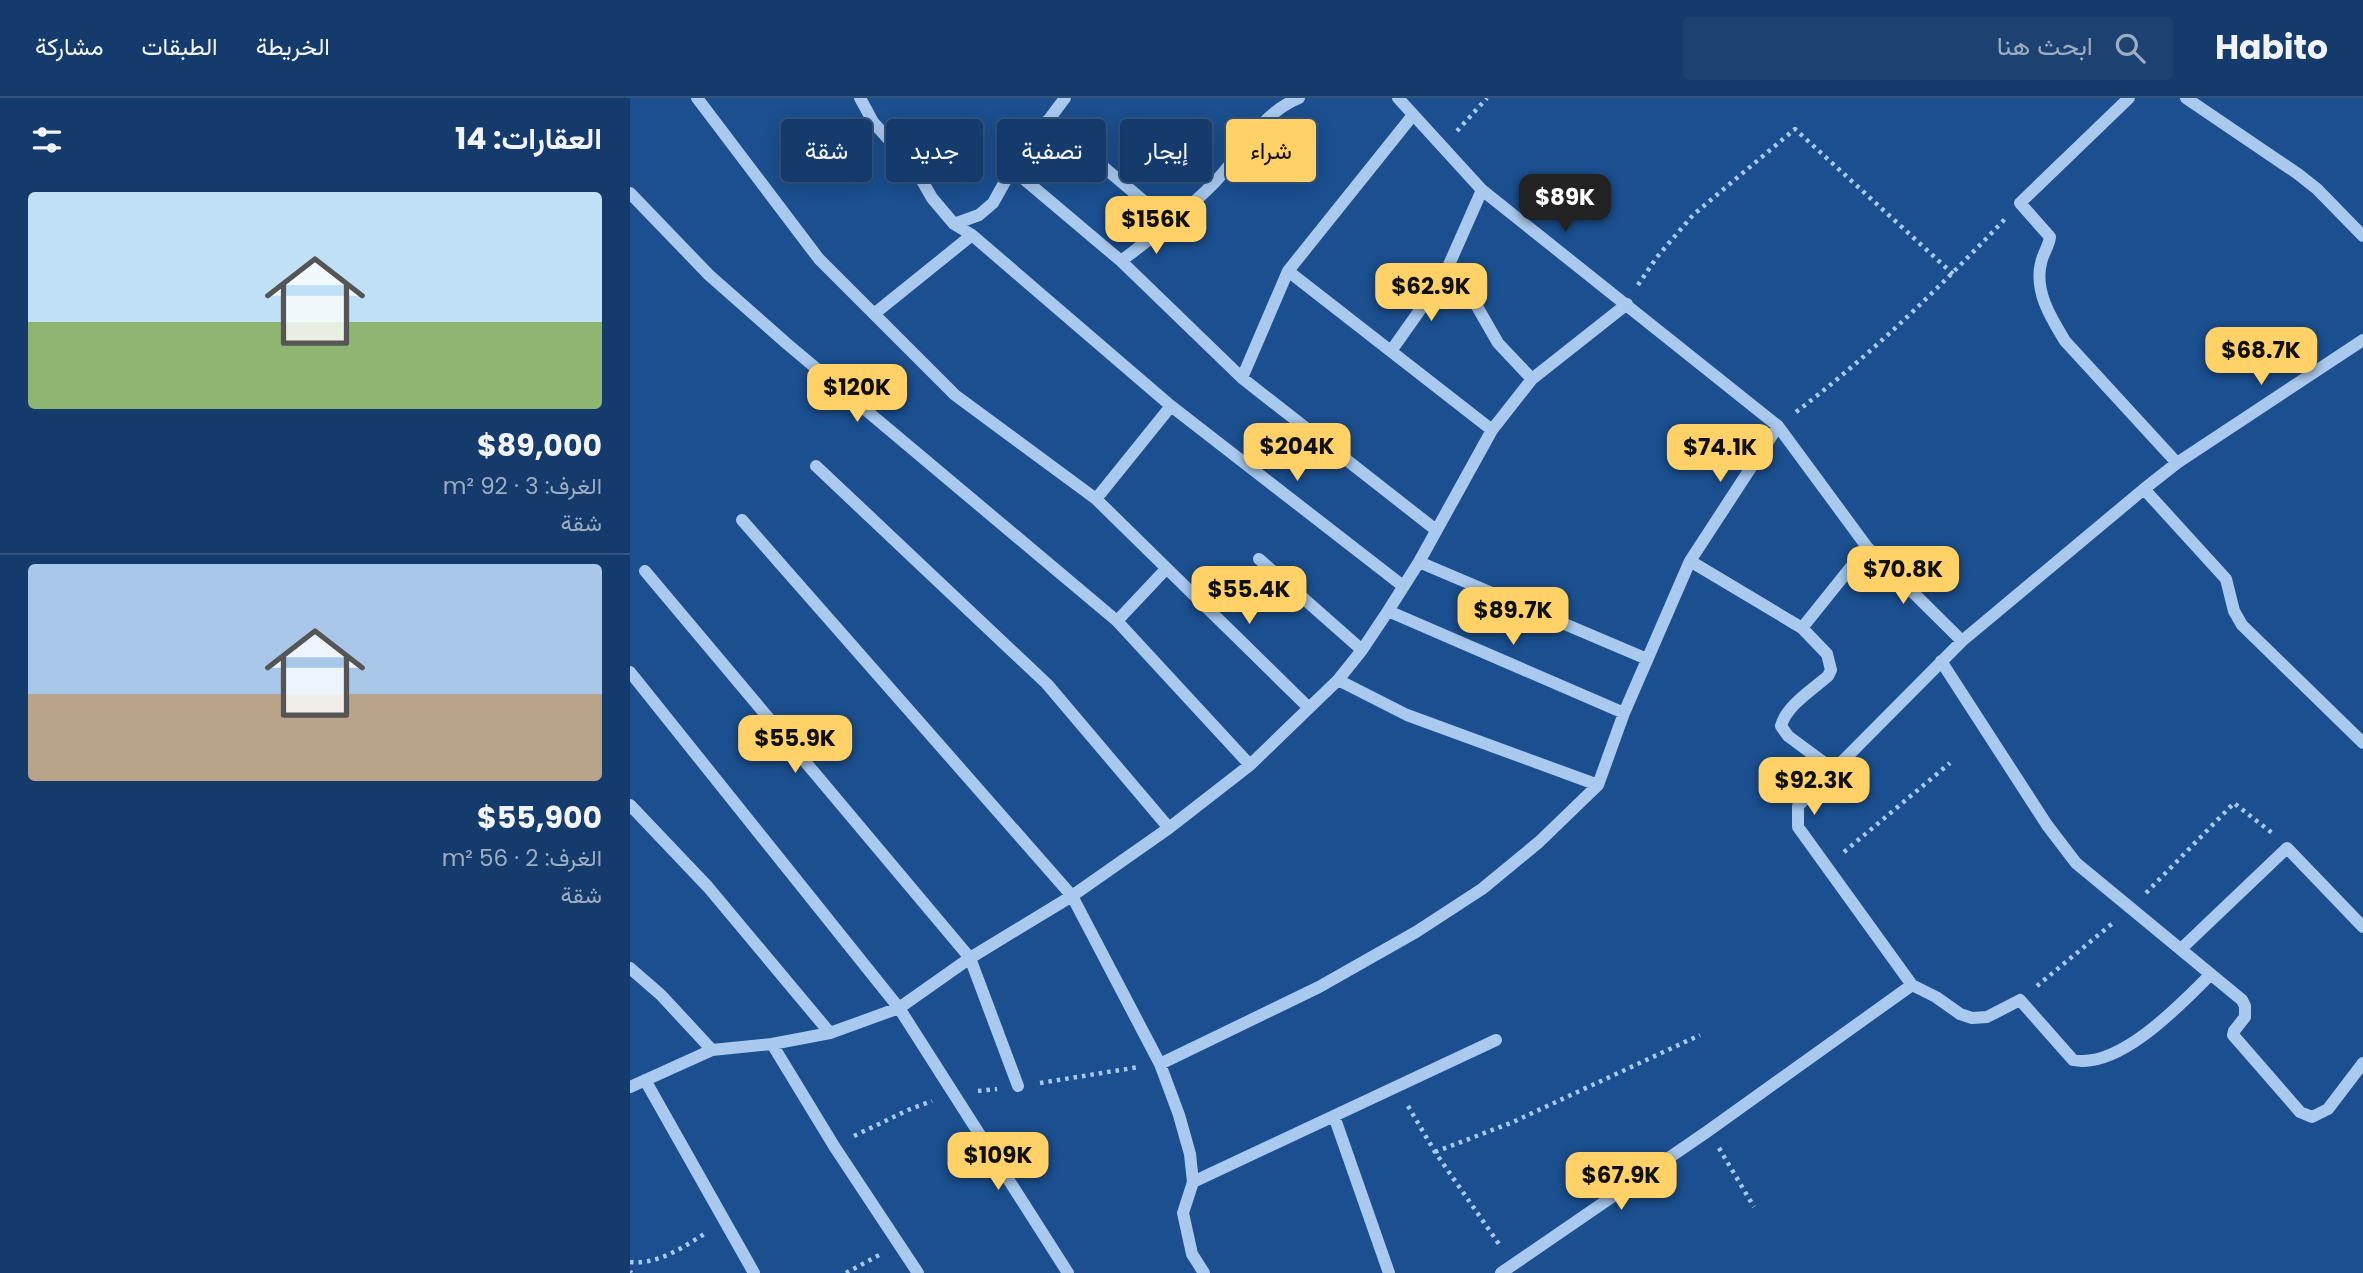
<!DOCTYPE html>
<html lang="ar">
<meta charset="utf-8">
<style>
:root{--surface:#143b6b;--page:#1d4271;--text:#f1f3f6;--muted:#9dadc1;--line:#33557e;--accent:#ffd166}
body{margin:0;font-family:Poppins,Vazirmatn,sans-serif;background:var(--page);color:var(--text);direction:rtl;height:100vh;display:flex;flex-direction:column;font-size:26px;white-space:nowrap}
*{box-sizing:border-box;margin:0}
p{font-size:23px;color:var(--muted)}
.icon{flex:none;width:38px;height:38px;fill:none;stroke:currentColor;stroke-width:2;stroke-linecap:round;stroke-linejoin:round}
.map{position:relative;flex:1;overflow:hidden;direction:ltr}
.panel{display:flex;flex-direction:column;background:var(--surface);width:630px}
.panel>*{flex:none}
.banner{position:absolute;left:21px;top:21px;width:665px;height:63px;direction:rtl;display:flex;gap:14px}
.price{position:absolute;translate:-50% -60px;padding:0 16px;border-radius:14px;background:var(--accent);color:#111;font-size:23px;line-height:46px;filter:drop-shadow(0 2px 4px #0008)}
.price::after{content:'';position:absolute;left:50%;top:42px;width:21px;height:16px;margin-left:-10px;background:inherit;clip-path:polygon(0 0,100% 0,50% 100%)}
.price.selected{background:#222;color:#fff}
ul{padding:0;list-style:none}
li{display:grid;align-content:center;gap:14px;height:371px;padding:0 28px}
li+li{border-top:2px solid var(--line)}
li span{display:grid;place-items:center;height:217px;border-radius:7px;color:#555}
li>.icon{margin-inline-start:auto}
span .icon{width:126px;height:126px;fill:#fffc;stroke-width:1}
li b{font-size:30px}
h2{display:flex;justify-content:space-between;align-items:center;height:84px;padding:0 28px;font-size:30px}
.tag{padding:0 24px;border-radius:7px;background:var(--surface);box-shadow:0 4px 18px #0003,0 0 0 2px var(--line);font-size:24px;line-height:63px}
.tag.selected{background:var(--accent);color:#111}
header{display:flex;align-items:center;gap:42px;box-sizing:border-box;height:98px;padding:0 35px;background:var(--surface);border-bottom:2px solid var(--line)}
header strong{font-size:33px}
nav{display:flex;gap:38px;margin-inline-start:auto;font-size:24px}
.search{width:490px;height:63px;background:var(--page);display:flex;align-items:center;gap:18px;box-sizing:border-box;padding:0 24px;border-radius:7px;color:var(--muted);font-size:26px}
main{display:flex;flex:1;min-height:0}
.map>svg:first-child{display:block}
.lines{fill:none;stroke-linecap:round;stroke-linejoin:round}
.path{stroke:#a9c9ee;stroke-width:4.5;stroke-dasharray:3.5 5;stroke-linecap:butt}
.minor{stroke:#a9c9ee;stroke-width:12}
</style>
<header>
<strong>Habito</strong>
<div class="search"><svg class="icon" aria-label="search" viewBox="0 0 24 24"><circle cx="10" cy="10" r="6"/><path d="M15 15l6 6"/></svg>ابحث هنا</div>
<nav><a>الخريطة</a><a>الطبقات</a><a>مشاركة</a></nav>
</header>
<main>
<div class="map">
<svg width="1733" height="1175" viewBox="0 0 1733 1175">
<rect width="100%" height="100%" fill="#1b4f8f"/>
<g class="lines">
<!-- path -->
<path class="path" d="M 827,33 L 857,0
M 1008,187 L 1027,159 L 1063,117 L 1165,31 L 1323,176
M 1166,314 C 1242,256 1309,190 1375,121
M 1214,754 L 1320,665
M 1516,795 L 1604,705 L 1642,735
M 1407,888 L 1484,824
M 410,985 L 509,969
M 348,993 L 367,991
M 778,1008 L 805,1054 L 871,1149
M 224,1038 L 278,1012 L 302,1003
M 1089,1050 L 1124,1109
M 805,1054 L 883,1024 L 1070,937
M 0,1164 C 28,1167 53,1149 76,1135
M 0,1173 L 1,1175
M 216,1175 L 251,1156"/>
<!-- minor -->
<path class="minor" d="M 67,0 L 189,161 L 325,297 L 466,401 L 679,610
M 230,0 L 243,24 L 286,72 L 302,100 L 324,126 L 342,137 L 541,308 L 773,488
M 768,0 L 852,92 L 1148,328 L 1237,449 L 1332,543
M 1499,0 L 1390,105 L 1420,139 C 1419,148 1413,155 1411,165 C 1404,193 1421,220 1435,243 L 1547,365
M 1556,0 L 1668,76 L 1687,91 L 1733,138
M 418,22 L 541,126
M 382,71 L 491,163 L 612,280 L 806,432
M 0,95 L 79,177 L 156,245 L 487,523 L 620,667
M 324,126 L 349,117 L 363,105 L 382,71 L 435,0
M 491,163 C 523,139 554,115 582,87 C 612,57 629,16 669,0
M 658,173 L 862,332
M 814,178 L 845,205 L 868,245 L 902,281
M 244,216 L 342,137
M 761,253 L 814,178 L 852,92
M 612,280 L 658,173 L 783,17
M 186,368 L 417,586 L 539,730
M 1514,391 L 1596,481 L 1604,513 L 1612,527 L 1733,645
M 466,401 L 541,308
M 112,422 L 442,798 L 530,966 L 549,1017 L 560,1056 L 563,1084 L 553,1115 L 562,1156 L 574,1175
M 629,461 L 732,552
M 1060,463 L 1172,530 L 1197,556 L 1201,572 L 1198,578 C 1182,592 1156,608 1151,628 L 1158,638 L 1204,672
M 789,464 L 1017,561
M 15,473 L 340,860 L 388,988
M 758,513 L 994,615
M 487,523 L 536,471
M 1172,530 L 1237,449
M 1311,563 L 1417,727 L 1446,765 L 1612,902 L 1615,908 L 1615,919 L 1604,933 L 1603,937 L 1670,1014 L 1682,1019 L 1698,1011 L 1733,965
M 0,574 L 269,910 L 438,1175
M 708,582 L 777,617 L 968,687
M 0,707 L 78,789 L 200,935
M 1551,851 L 1657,750 L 1733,829
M 0,870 L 31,897 L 82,952
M 1580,877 C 1551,906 1489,972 1443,962 L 1390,902 L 1357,919 L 1342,920 L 1330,916 L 1306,899 L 1282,887 L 1168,729 L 1168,708 L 1332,543 L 1514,391 L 1547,365 L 1733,242
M 142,946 L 204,1048 L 288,1175
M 530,966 L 689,889 L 786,834 L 852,791 L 909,744 L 968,687 L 994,615 L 1060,463 L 1148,328
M 15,982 L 124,1175
M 0,989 L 82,952 L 142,946 L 200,935 L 269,910 L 340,860 L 442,798 L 539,730 L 620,667 L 708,582 L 732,552 L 758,513 L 789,464 L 862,332 L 902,281 L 997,206
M 704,1018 L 759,1175
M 563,1084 L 866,942
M 871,1175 L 1078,1033 L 1282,887"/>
</g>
</svg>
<b class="price selected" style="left:935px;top:136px">$89K</b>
<b class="price" style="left:526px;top:158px">$156K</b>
<b class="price" style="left:801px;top:225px">$62.9K</b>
<b class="price" style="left:1631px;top:289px">$68.7K</b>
<b class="price" style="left:227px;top:326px">$120K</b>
<b class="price" style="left:667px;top:385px">$204K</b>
<b class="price" style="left:1090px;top:386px">$74.1K</b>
<b class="price" style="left:1273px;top:508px">$70.8K</b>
<b class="price" style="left:619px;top:528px">$55.4K</b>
<b class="price" style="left:883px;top:549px">$89.7K</b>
<b class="price" style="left:165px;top:677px">$55.9K</b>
<b class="price" style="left:1184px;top:719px">$92.3K</b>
<b class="price" style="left:368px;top:1094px">$109K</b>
<b class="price" style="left:991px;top:1114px">$67.9K</b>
<div class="banner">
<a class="tag selected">شراء</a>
<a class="tag">إيجار</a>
<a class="tag">تصفية</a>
<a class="tag">جديد</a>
<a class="tag">شقة</a>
</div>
</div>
<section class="panel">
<h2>العقارات: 14<svg class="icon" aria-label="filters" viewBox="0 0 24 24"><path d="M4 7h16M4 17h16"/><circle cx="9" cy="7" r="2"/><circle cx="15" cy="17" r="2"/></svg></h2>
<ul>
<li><span style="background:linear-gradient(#bfe0f5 60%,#8fb573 0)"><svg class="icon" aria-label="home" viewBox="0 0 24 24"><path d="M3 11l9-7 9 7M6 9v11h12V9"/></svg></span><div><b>$89,000</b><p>الغرف: 3 · 92 m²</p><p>شقة</p></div></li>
<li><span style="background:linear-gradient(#a9c7e8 60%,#b9a48a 0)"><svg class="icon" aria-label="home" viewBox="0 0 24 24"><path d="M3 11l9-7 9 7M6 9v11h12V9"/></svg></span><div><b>$55,900</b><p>الغرف: 2 · 56 m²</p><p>شقة</p></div></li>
</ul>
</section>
</main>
